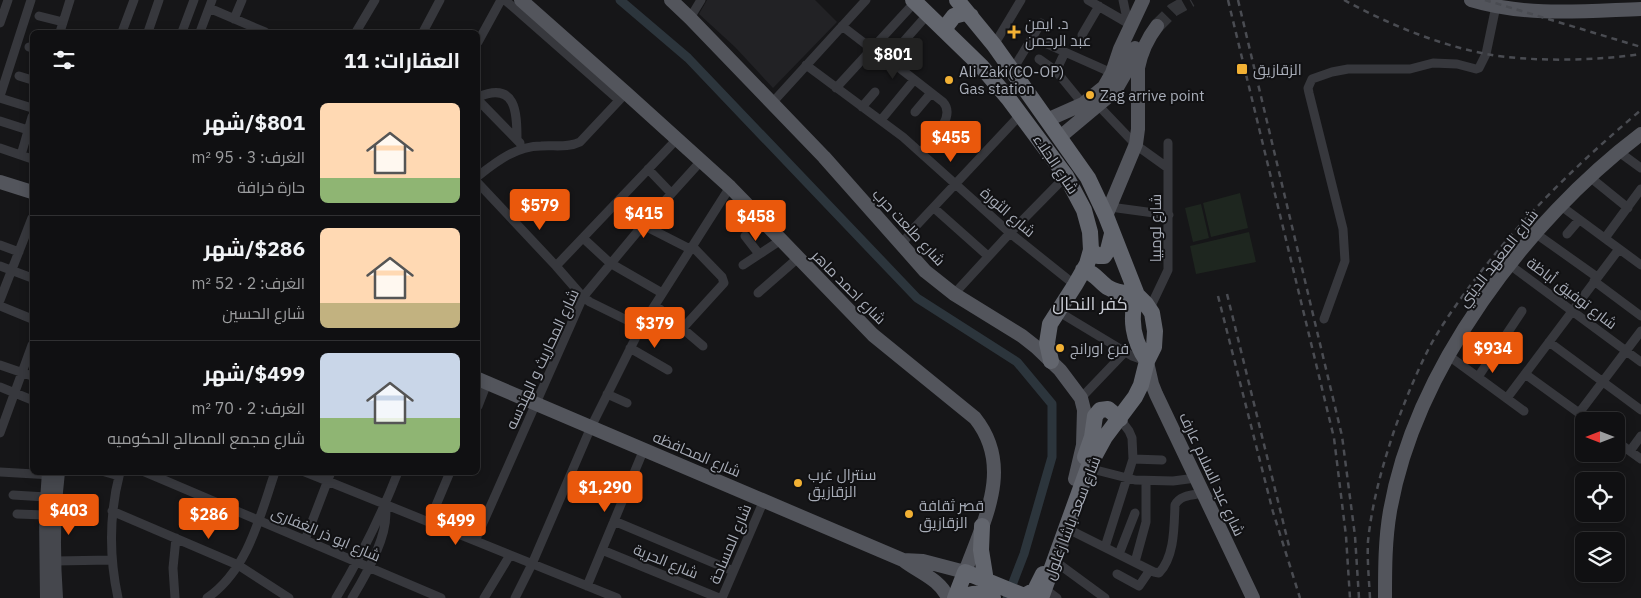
<!DOCTYPE html>
<html lang="ar">
<meta charset="utf-8">
<style>
:root{--surface:#101012;--page:#19191b;--text:#f1f3f6;--muted:#9c9d9f;--line:#303032;--accent:#ea580c}
body{margin:0;font-family:"IBM Plex Sans",Cairo,sans-serif;background:var(--page);color:var(--text);direction:rtl;height:100vh;display:flex;flex-direction:column;font-size:19px;white-space:nowrap}
*{box-sizing:border-box;margin:0}
p{font-size:16px;color:var(--muted)}
.icon{flex:none;width:28px;height:28px;fill:none;stroke:currentColor;stroke-width:2;stroke-linecap:round;stroke-linejoin:round}
.map{position:relative;flex:1;overflow:hidden;direction:ltr}
.details{position:absolute;left:30px;top:30px;width:450px;height:445px;display:flex;flex-direction:column;background:var(--surface);border-radius:8px;box-shadow:0 2px 12px #0003,0 0 0 1px var(--line);direction:rtl}
.details>*{flex:none}
.needle{width:32px;rotate:270deg}
.controls{position:absolute;left:1575px;top:412px;display:grid;gap:10px}
.controls a{display:grid;place-items:center;width:50px;height:50px;border-radius:8px;background:var(--surface);box-shadow:0 2px 12px #0003,0 0 0 1px var(--line);font-size:25px}
.price{position:absolute;translate:-50% -42px;padding:0 11px;border-radius:5px;background:var(--accent);color:#fff;font-size:16px;line-height:32px;filter:drop-shadow(0 1px 2px #0008)}
.price::after{content:'';position:absolute;left:50%;top:30px;width:15px;height:11px;margin-left:-8px;background:inherit;clip-path:polygon(0 0,100% 0,50% 100%)}
.price.active{background:#222;color:#fff}
ul{padding:0;list-style:none}
li{display:flex;align-items:center;gap:15px;height:125px;padding:0 20px}
li+li{border-top:1px solid var(--line)}
li span{display:grid;place-items:center;flex:none;width:140px;height:100px;border-radius:8px;color:#555}
li>.icon{margin-inline-start:auto}
span .icon{width:60px;height:60px;fill:#fffc;stroke-width:1}
li b{font-size:21px}
h2{display:flex;justify-content:space-between;align-items:center;height:60px;padding:0 20px;font-size:21px}
.map>svg:first-child{display:block}
.built{fill:#222225}
.pitch{fill:#1e261f}
.lines{fill:none;stroke-linecap:round;stroke-linejoin:round}
.canal{stroke:#2c353c;stroke-width:9}
.primary-tunnel{stroke:#333438;stroke-width:14;stroke-dasharray:14 7;stroke-linecap:butt}
.street{stroke:#37383d;stroke-width:9}
.secondary{stroke:#45474d;stroke-width:12}
.primary{stroke:#53555c;stroke-width:14}
.highway{stroke:#63666e;stroke-width:16}
.rail{stroke:#4a4c52;stroke-width:2.5;stroke-dasharray:6 5;stroke-linecap:butt}
.poi-dot{fill:#f2b134;stroke:#111113;stroke-width:2}
.labels{text-anchor:middle;dominant-baseline:central;stroke-width:4;stroke-linejoin:round;paint-order:stroke}
.poi-label{font-size:15px;fill:#a8adb8;stroke:#111113;text-anchor:start}
.street-label{font-size:15px;fill:#a8adb8;stroke:#111113}
.quarter-label{font-size:18px;fill:#c9ccd4;stroke:#111113}
</style>
<div class="map">
<svg width="1641" height="598" viewBox="0 0 1641 598">
<rect width="100%" height="100%" fill="#161618"/>
<!-- built -->
<path class="built" d="M 707,0 L 815,0 L 837,22 L 773,88 L 735,47 L 699,14 Z"/>
<!-- pitch -->
<path class="pitch" d="M 1240,193 L 1248,228 L 1211,237 L 1203,203 Z
M 1201,204 L 1209,238 L 1193,242 L 1185,208 Z
M 1249,232 L 1256,262 L 1196,274 L 1190,246 Z"/>
<g class="lines">
<!-- canal -->
<path class="canal" d="M 620,0 L 688,58 L 917,298 L 1017,362 L 1052,404 L 1052,457 L 1024,554 L 1007,598"/>
<!-- primary-tunnel -->
<path class="primary-tunnel" d="M 1157,26 L 1173,10 L 1191,0"/>
<!-- street -->
<path class="street" d="M 505,0 L 619,100
M 1088,0 L 1131,25
M 1123,0 L 1126,14 L 1132,23
M 209,8 L 265,32
M 39,16 L 63,22
M 690,18 L 701,0
M 234,19 L 242,0
M 0,23 L 8,0
M 842,26 L 872,49
M 60,32 L 70,0
M 122,32 L 134,0
M 148,32 L 159,0
M 182,32 L 194,0
M 200,32 L 212,0
M 356,32 L 375,0
M 423,32 L 440,0
M 1082,35 L 1099,6
M 478,42 L 501,0
M 1047,44 L 1112,73
M 994,45 L 1021,0
M 29,47 L 32,48
M 1039,59 L 1056,71 L 1083,104
M 806,65 L 903,137 L 1010,233 L 1075,285
M 1012,71 L 1041,23
M 1056,71 L 1065,52
M 19,76 L 32,80
M 836,88 L 915,2
M 0,96 L 31,0
M 478,97 C 516,81 517,112 517,140
M 0,98 L 32,108
M 478,100 L 520,143
M 1095,102 L 1136,145 L 1168,168
M 772,103 L 866,0
M 862,107 L 875,92
M 915,112 L 931,93
M 881,120 L 914,80
M 0,121 L 28,130
M 0,148 L 32,159
M 921,152 C 931,140 957,117 943,102 L 893,63 L 890,57 L 928,14
M 1619,152 L 1641,168
M 21,155 L 32,117
M 648,169 L 671,193
M 478,176 C 496,162 516,146 541,146 C 554,145 568,148 580,142 L 626,93
M 1591,178 L 1628,208
M 478,183 L 556,266 L 583,297 L 590,302 L 641,327
M 616,203 L 643,225 L 690,249
M 1561,206 L 1641,265
M 1110,207 L 1169,215
M 934,208 L 988,256
M 1535,233 L 1597,277
M 1567,234 L 1579,220
M 745,236 L 759,254
M 583,238 L 610,263 L 662,293
M 1605,238 L 1641,189
M 0,245 L 19,252
M 901,245 L 915,227 L 1021,114
M 743,265 L 781,240
M 1510,265 L 1641,362
M 0,266 L 32,278
M 556,266 L 677,139
M 1594,281 L 1641,316
M 758,293 L 798,258
M 954,294 L 1010,233 L 1066,176
M 0,300 L 32,218
M 655,305 L 703,346
M 0,306 L 32,319
M 1150,308 L 1168,270 L 1168,143
M 1059,312 L 1132,356 L 1146,361
M 1324,319 L 1345,261 L 1343,229 L 1309,93 L 1308,88 L 1312,79 L 1332,72 L 1348,69 L 1410,69 L 1433,63 L 1457,64 L 1476,69 L 1479,68 L 1486,54 L 1496,6
M 682,329 L 724,283 L 722,277 L 692,246
M 1549,342 L 1641,410
M 630,348 L 668,370
M 1449,356 L 1524,411
M 0,365 L 32,376
M 1525,374 L 1590,421
M 1478,377 L 1522,311
M 0,387 L 32,400
M 607,394 L 627,403
M 1081,398 L 1125,352
M 1507,398 L 1619,249
M 478,406 L 487,383
M 1579,413 L 1641,331
M 0,433 L 32,345
M 1616,441 L 1641,459
M 1630,451 L 1641,436
M 1133,459 L 1162,460
M 1088,468 L 1135,480 L 1173,481 L 1196,478
M 0,472 L 52,475
M 105,472 L 119,476
M 145,472 L 441,598
M 305,472 L 617,598
M 13,495 L 46,497
M 112,511 L 238,565 L 289,598
M 17,514 L 45,515
M 614,521 L 733,571
M 429,522 L 450,472
M 1066,528 L 1154,572 L 1159,573 C 1175,556 1174,526 1175,505 C 1180,495 1193,495 1203,493
M 305,540 L 331,472
M 475,541 L 583,297 L 643,225 L 701,161
M 1105,547 L 1133,459 L 1132,438 L 1129,431 L 1120,419
M 602,550 L 719,598
M 1119,554 L 1135,513
M 55,561 L 112,560
M 1056,562 L 1105,598
M 1135,562 L 1146,522 L 1146,481
M 1117,574 L 1139,586 L 1150,570
M 587,586 L 644,449
M 1045,589 L 1057,598
M 118,598 C 109,556 109,514 120,472
M 175,598 L 173,568 L 176,538
M 207,598 C 248,570 260,516 275,472
M 336,598 C 360,558 381,516 398,472
M 352,598 C 366,575 391,532 385,505
M 484,598 L 510,555
M 515,598 L 532,564 L 591,427 L 641,327 L 730,187
M 722,598 L 764,500"/>
<!-- secondary -->
<path class="secondary" d="M 46,598 L 45,515 L 48,472
M 57,598 C 54,556 54,514 59,472"/>
<!-- primary -->
<path class="primary" d="M 521,0 L 626,93 L 730,187 L 873,335 L 975,418 C 1014,467 984,520 965,572 L 923,561 L 903,560
M 671,0 L 690,18 L 824,157 L 925,271 L 954,294 L 1022,336 L 1036,347 L 1060,370 L 1081,398 L 1084,410 L 1083,445 L 1075,479
M 1471,0 C 1527,17 1584,11 1641,9
M 1047,120 L 1083,104 L 1104,87 L 1112,73 L 1120,49 L 1143,0
M 1060,137 L 1115,91 L 1126,72 L 1135,48
M 0,182 L 32,192
M 1106,216 L 1136,144 L 1138,129 L 1138,68 C 1141,53 1147,39 1157,26
M 1147,362 L 1152,384 L 1156,394 L 1253,598
M 478,379 L 903,560 C 918,572 940,579 948,598
M 1385,598 C 1385,569 1385,540 1390,511 C 1415,369 1527,220 1641,134"/>
<!-- highway -->
<path class="highway" d="M 913,0 L 981,66 L 1008,98 L 1066,176 L 1084,210 L 1090,232 L 1091,250 L 1087,264 L 1075,285 L 1050,324 L 1047,343 L 1051,361
M 957,0 L 994,45 L 1088,178 L 1106,216 L 1137,295
M 946,32 L 947,25 L 954,16 L 965,13 L 971,16
M 1091,250 L 1098,256 L 1104,256 L 1108,250 L 1112,234
M 1083,270 C 1095,272 1100,283 1109,288 C 1117,293 1128,293 1137,295
M 1137,295 C 1129,318 1133,341 1147,361
M 1085,457 L 1092,437 L 1095,416 L 1100,410 L 1108,409 L 1120,419
M 982,526 L 981,550 L 986,581
M 955,598 L 965,572 L 1024,596 L 1035,590 L 1043,574
M 962,598 C 973,592 981,593 993,598
M 1041,598 L 1088,468 L 1105,437 L 1135,397 L 1141,385 L 1147,361 L 1154,347 L 1155,331 L 1152,313 L 1146,304 L 1137,295"/>
<!-- rail -->
<path class="rail" d="M 1228,0 L 1334,438 L 1346,536 L 1350,598
M 1238,0 L 1342,436 L 1355,536 L 1359,598
M 1344,0 C 1388,24 1436,44 1486,54 C 1531,62 1595,61 1641,54
M 1485,0 L 1641,47
M 1227,294 L 1289,546
M 1218,296 L 1273,512 L 1300,598
M 1370,598 C 1369,579 1367,560 1368,541 C 1372,503 1382,467 1394,431 C 1404,403 1415,376 1428,350 C 1439,329 1453,309 1467,290 C 1517,222 1577,164 1641,110"/>
</g>
<!-- markers -->
<g class="poi-dot">
<path d="M1011.5 24.5h5v5h5v5h-5v5h-5v-5h-5v-5h5z"/>
<rect x="1236" y="63" width="12" height="12" rx="2.5"/>
<circle cx="949" cy="80" r="5"/>
<circle cx="1090" cy="95" r="5"/>
<circle cx="1060" cy="348" r="5"/>
<circle cx="798" cy="483" r="5"/>
<circle cx="909" cy="514" r="5"/>
</g>
<g class="labels">
<!-- poi labels -->
<g class="poi-label">
<text x="1025" y="23">د. ايمن<tspan x="1025" dy="17">عبد الرحمن</tspan></text>
<text x="1253" y="69">الزقازيق</text>
<text x="959" y="71">Ali Zaki(CO-OP)<tspan x="959" dy="17">Gas station</tspan></text>
<text x="1100" y="95">Zag arrive point</text>
<text x="1070" y="348">فرع اورانج</text>
<text x="808" y="474">سنترال غرب<tspan x="808" dy="17">الزقازيق</tspan></text>
<text x="919" y="505">قصر ثقافة<tspan x="919" dy="17">الزقازيق</tspan></text>
</g>
<!-- street labels -->
<g class="street-label">
<text transform="translate(1056 164) rotate(56)">شارع الجلاء</text>
<text transform="translate(1008 212) rotate(41)">شارع الثورة</text>
<text transform="translate(909 227) rotate(47)">شارع طلعت حرب</text>
<text transform="translate(1155 228) rotate(-90)">شارع لومبيا</text>
<text transform="translate(1498 258) rotate(-52)">شارع المعهد الديني</text>
<text transform="translate(849 287) rotate(45)">شارع احمد ماهر</text>
<text transform="translate(1572 293) rotate(37)">شارع توفيق أباظة</text>
<text transform="translate(542 359) rotate(-65)">شارع المحاريث و الهندسه</text>
<text transform="translate(697 454) rotate(23)">شارع المحافظه</text>
<text transform="translate(1212 474) rotate(65)">شارع عبد السلام عارف</text>
<text transform="translate(1072 518) rotate(-69)">شارع سعد باشا زغلول</text>
<text transform="translate(326 534) rotate(23)">شارع ابو ذر الغفارى</text>
<text transform="translate(730 544) rotate(-67)">شارع المساحة</text>
<text transform="translate(666 561) rotate(22)">شارع الحرية</text>
</g>
<!-- quarter labels -->
<g class="quarter-label">
<text x="1090" y="303">كفر النحال</text>
</g>
</g>
</svg>
<div class="controls">
<a><svg class="needle" viewBox="-14 -14 28 28"><path d="M0-13l5 13h-10z" fill="#e53935"/><path d="M0 13l5-13h-10z" fill="#9c9d9f"/></svg></a>
<a><svg class="icon" aria-label="locate" viewBox="0 0 24 24"><circle cx="12" cy="12" r="6"/><path d="M12 2v4M12 18v4M2 12h4M18 12h4"/></svg></a>
<a><svg class="icon" aria-label="layers" viewBox="0 0 24 24"><path d="M12 4l9 5-9 5-9-5zM3 14l9 5 9-5"/></svg></a>
</div>
<b class="price active" style="left:893px;top:80px">$801</b>
<b class="price" style="left:951px;top:163px">$455</b>
<b class="price" style="left:540px;top:231px">$579</b>
<b class="price" style="left:644px;top:239px">$415</b>
<b class="price" style="left:756px;top:242px">$458</b>
<b class="price" style="left:655px;top:349px">$379</b>
<b class="price" style="left:1493px;top:374px">$934</b>
<b class="price" style="left:605px;top:513px">$1,290</b>
<b class="price" style="left:69px;top:536px">$403</b>
<b class="price" style="left:209px;top:540px">$286</b>
<b class="price" style="left:456px;top:546px">$499</b>
<section class="details">
<h2>العقارات: 11<svg class="icon" aria-label="filters" viewBox="0 0 24 24"><path d="M4 7h16M4 17h16"/><circle cx="9" cy="7" r="2"/><circle cx="15" cy="17" r="2"/></svg></h2>
<ul>
<li><span style="background:linear-gradient(#ffd9b3 75%,#8fb573 0)"><svg class="icon" aria-label="home" viewBox="0 0 24 24"><path d="M3 11l9-7 9 7M6 9v11h12V9"/></svg></span><div><b>$801/شهر</b><p>الغرف: 3 · 95 m²</p><p>حارة خرافة</p></div></li>
<li><span style="background:linear-gradient(#ffd9b3 75%,#c2b280 0)"><svg class="icon" aria-label="home" viewBox="0 0 24 24"><path d="M3 11l9-7 9 7M6 9v11h12V9"/></svg></span><div><b>$286/شهر</b><p>الغرف: 2 · 52 m²</p><p>شارع الحسين</p></div></li>
<li><span style="background:linear-gradient(#c9d6e8 65%,#8fb573 0)"><svg class="icon" aria-label="home" viewBox="0 0 24 24"><path d="M3 11l9-7 9 7M6 9v11h12V9"/></svg></span><div><b>$499/شهر</b><p>الغرف: 2 · 70 m²</p><p>شارع مجمع المصالح الحكوميه</p></div></li>
</ul>
</section>
</div>
